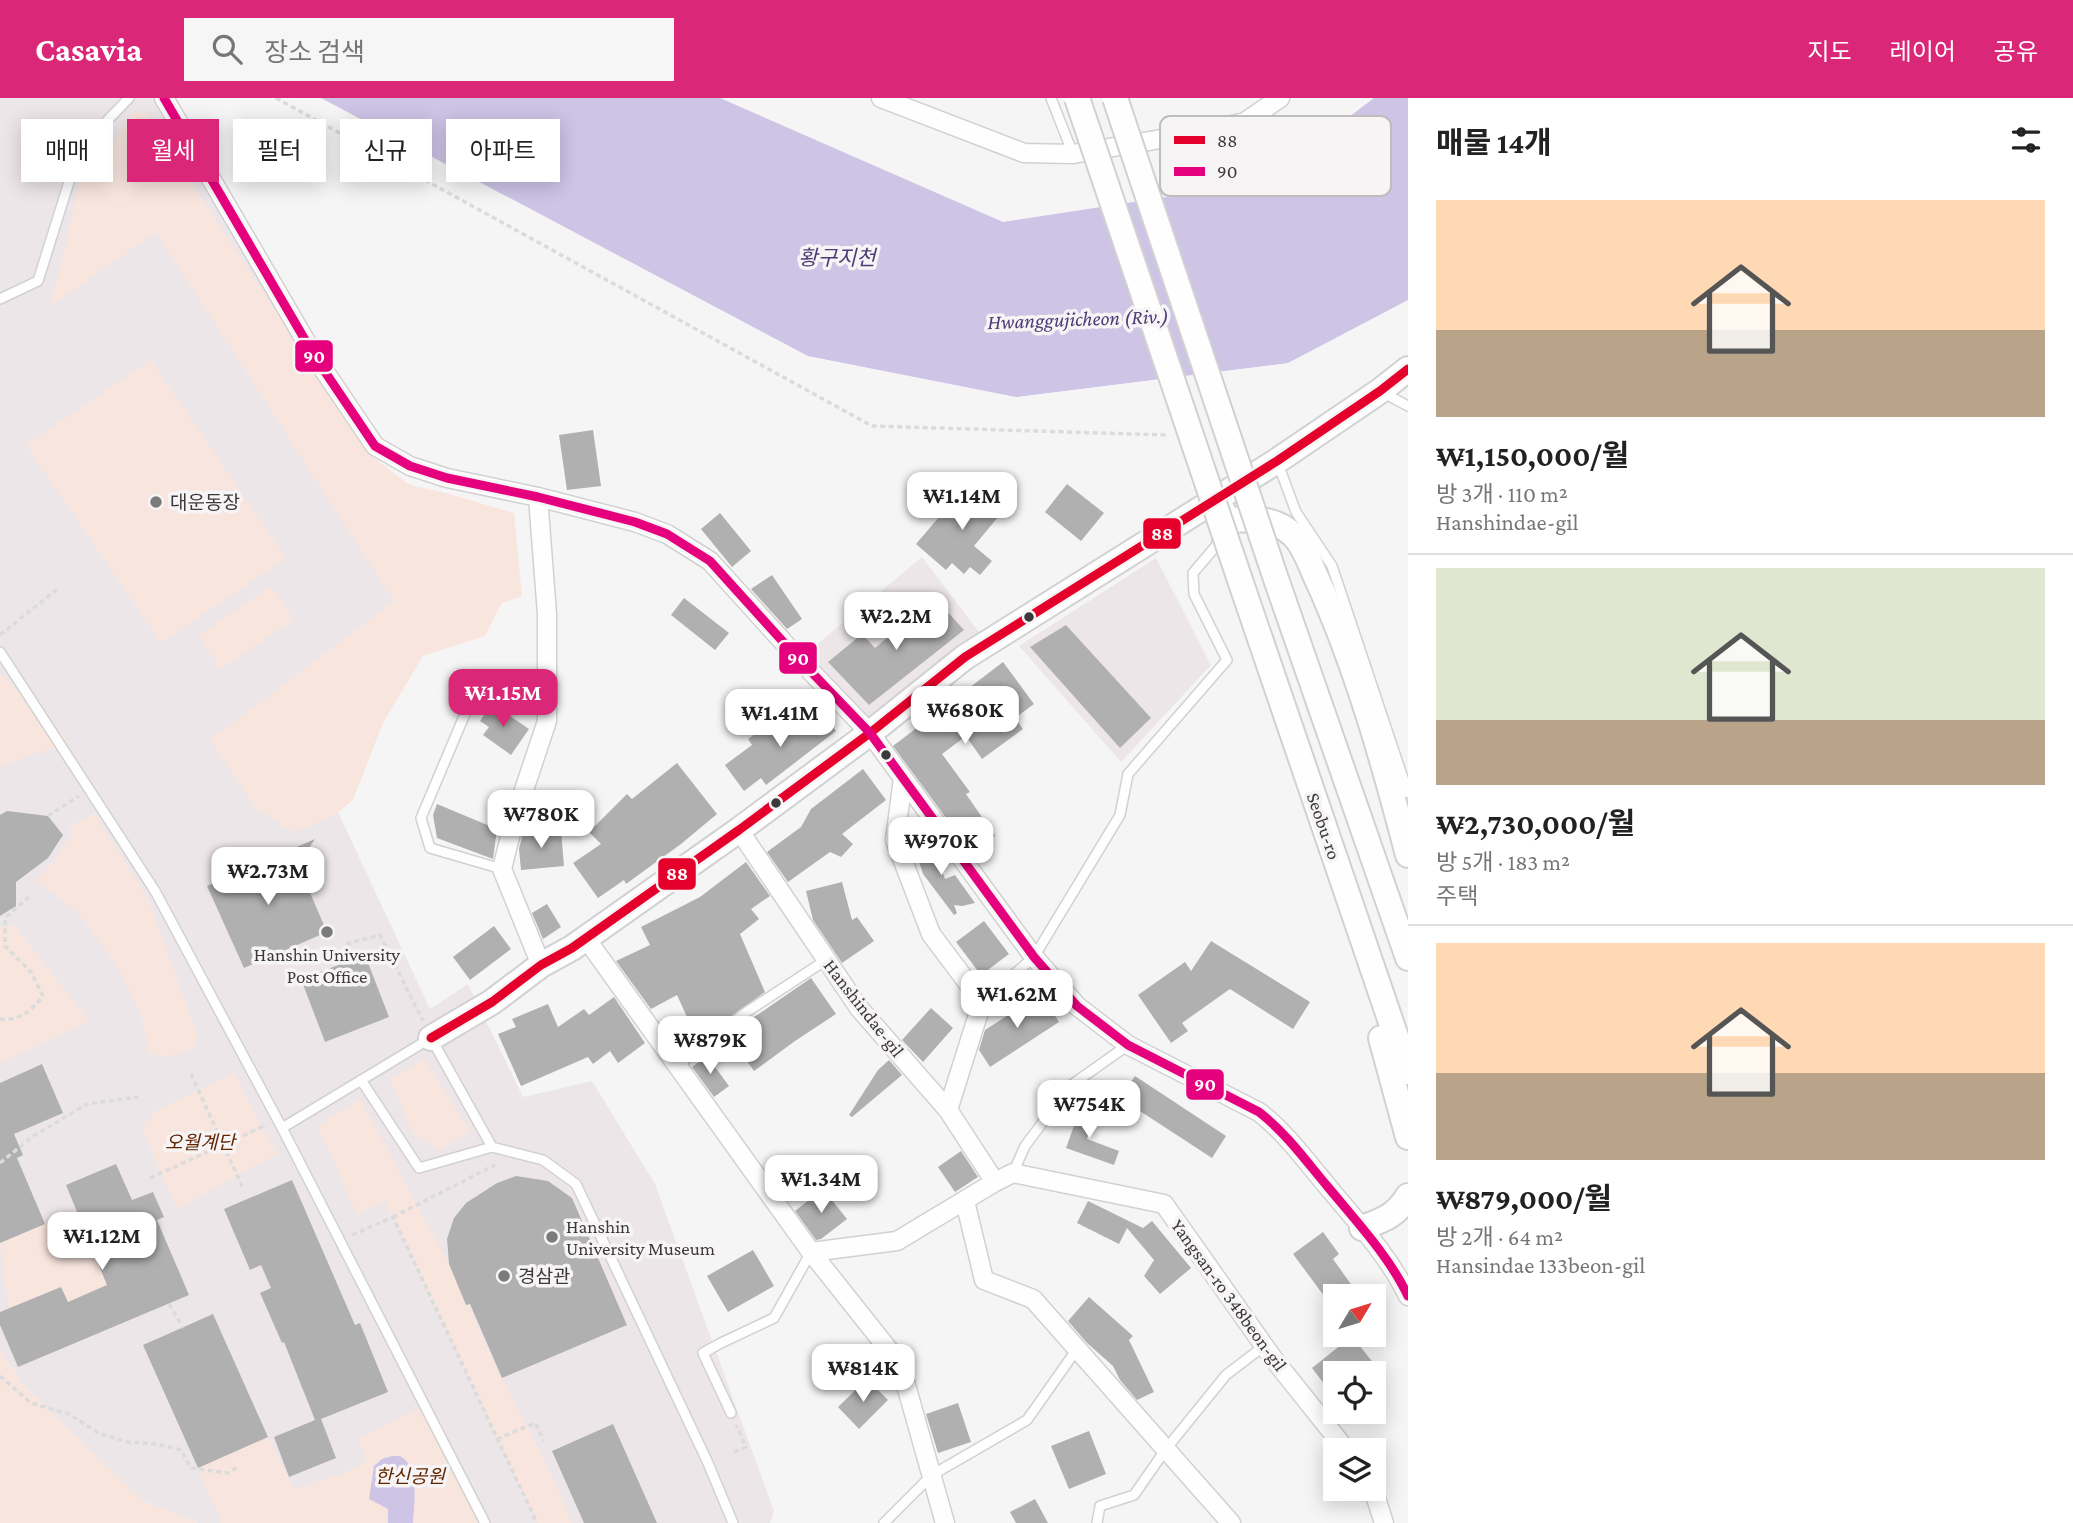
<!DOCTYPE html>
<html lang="ko">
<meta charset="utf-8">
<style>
:root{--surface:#fff;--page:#f6f6f6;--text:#222;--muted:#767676;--line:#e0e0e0;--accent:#db2777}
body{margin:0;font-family:"Crimson Pro","Noto Sans KR",serif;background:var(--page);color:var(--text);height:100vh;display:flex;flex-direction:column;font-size:26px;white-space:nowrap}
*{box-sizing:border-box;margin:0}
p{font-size:23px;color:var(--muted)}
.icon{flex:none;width:38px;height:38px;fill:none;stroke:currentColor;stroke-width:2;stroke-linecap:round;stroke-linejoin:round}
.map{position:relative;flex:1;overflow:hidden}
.drawer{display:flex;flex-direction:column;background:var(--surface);width:665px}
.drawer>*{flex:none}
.top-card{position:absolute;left:21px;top:21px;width:665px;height:63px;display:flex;gap:14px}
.needle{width:46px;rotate:52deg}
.buttons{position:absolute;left:1323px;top:1186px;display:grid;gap:14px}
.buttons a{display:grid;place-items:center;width:63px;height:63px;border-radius:0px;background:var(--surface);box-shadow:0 4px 18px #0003;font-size:35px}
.price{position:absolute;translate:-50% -60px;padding:0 16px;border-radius:14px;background:#fff;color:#222;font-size:23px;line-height:46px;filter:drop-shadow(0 2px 4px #0008)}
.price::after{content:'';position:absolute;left:50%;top:42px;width:21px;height:16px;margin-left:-10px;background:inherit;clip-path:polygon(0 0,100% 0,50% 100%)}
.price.selected{background:var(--accent);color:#fff}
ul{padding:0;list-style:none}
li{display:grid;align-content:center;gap:14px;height:371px;padding:0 28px}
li+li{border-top:2px solid var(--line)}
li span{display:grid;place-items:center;height:217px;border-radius:0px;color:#555}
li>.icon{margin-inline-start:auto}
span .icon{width:126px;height:126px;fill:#fffc;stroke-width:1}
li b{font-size:30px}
h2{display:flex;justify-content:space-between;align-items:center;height:84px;padding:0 28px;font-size:30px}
.tag{padding:0 24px;border-radius:0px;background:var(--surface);box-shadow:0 4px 18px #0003;font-size:24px;line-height:63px}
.tag.selected{background:var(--accent);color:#fff}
header{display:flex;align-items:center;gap:42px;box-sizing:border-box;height:98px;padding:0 35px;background:var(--accent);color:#fff}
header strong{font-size:33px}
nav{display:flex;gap:38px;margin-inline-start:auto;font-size:24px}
.search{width:490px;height:63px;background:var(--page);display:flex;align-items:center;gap:18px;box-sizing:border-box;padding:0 24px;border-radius:0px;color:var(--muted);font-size:26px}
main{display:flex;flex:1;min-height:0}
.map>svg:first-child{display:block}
.built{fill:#ede6e9}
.green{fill:#f8e6de}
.water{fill:#cdc4e6}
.building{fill:#b1b0b0}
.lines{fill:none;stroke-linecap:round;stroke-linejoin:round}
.lane-casing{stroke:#d2d1d1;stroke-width:12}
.street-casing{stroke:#d2d1d1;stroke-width:21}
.secondary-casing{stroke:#d2d1d1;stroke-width:28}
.path{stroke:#dcdbdb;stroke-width:3.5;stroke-dasharray:5 3.5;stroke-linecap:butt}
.lane{stroke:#fefefe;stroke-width:9}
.street{stroke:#fefefe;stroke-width:18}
.secondary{stroke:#fefefe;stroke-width:24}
.secondary-bridge-casing{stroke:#d2d1d1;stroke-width:28;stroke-linecap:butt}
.secondary-bridge{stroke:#fefefe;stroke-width:24}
.bus-1-casing{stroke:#f7f4f5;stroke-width:14}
.bus-2-casing{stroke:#f7f4f5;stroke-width:14}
.bus-1{stroke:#e4002b;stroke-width:9}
.bus-2{stroke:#e5007d;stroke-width:9}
.poi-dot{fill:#7c7b7b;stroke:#f7f4f5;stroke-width:2.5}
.bus-dot{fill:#3b393a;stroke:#f7f4f5;stroke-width:2.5}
.labels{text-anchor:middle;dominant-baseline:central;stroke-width:7;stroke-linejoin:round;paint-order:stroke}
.poi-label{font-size:19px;fill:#3b393a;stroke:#f7f4f5;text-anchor:start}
.street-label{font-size:19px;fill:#3b393a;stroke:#f7f4f5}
.park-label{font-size:19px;font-style:italic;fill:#622500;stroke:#f7f4f5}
.water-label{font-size:21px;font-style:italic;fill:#4d3a77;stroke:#f7f4f5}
.key{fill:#f7f4f5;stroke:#bfbcbd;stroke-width:2}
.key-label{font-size:19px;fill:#3b393a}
.line-badge{stroke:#f7f4f5;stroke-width:2.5}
.badge-label{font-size:19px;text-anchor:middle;font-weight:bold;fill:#fff}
</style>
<header>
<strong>Casavia</strong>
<div class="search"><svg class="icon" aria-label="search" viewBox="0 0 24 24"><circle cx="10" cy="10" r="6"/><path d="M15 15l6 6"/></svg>장소 검색</div>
<nav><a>지도</a><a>레이어</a><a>공유</a></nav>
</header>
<main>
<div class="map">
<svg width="1408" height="1425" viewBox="0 0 1408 1425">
<rect width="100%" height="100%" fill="#f6f5f5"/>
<!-- built -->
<path class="built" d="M 0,0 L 157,0 L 369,350 L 428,459 L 338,714 L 430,911 L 468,886 L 523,999 L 592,983 L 655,1086 L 774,1413 L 770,1425 L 198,1425 L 143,1403 L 22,1286 L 0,1252 Z
M 922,459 L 979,534 L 865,625 L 803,558 Z
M 1156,460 L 1211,567 L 1121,664 L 1019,548 Z"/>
<!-- green -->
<path class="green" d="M 133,14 L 146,15 L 370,357 L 410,387 L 446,395 L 514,415 L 522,498 L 502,505 L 485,538 L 423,558 L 383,625 L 353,702 L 335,717 L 293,734 L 256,710 L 210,642 L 394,503 L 156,134 L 50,208 L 67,142 L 83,64 L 113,47 Z
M 151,262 L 286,460 L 161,545 L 26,347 Z
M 271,488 L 294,521 L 221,571 L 198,538 Z
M 0,576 L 69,644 L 0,668 Z
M 94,715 L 148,801 L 198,939 L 195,948 C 180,957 167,960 149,956 L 142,920 L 121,873 L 77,813 L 36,782 L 54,763 L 71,738 L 70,728 Z
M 14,827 L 89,923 L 0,965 L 0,830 Z
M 424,961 L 470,1033 L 439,1052 L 413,1035 L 390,982 Z
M 234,975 L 277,1056 L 177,1111 L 142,1031 L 156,1012 Z
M 360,1001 L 452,1172 L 502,1281 L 541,1354 L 572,1425 L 537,1425 L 385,1103 L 357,1116 L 318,1028 Z
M 76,1113 L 107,1187 L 68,1204 L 61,1189 L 9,1211 L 0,1145 Z
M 0,1252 L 22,1286 L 143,1403 L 198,1425 L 0,1425 Z
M 424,1307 L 485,1425 L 222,1425 L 198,1370 L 268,1339 L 294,1391 L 341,1376 L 367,1363 L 357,1341 Z"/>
<!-- water -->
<path class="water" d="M 321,0 L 720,0 L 1003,124 L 1218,91 L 1307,51 L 1374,0 L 1408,0 L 1408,202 L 1288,265 L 1016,299 L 808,258 Z
M 392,1358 L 400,1358 C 420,1370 414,1405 413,1425 L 388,1425 L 388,1411 L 369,1401 L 374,1368 L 382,1361 Z"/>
<!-- building -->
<path class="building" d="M 593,332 L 601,388 L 567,392 L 559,337 Z
M 969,384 L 1003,413 L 974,448 L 992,463 L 980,477 L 970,469 L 964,476 L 952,465 L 946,472 L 916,446 Z
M 1067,386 L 1104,415 L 1081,443 L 1045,414 Z
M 720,415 L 751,453 L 732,469 L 701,431 Z
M 772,477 L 802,521 L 787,531 L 751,491 Z
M 684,500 L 729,535 L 715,552 L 671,517 Z
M 935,500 L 964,532 L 869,607 L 828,564 L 862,536 L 875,550 Z
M 1066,527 L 1151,620 L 1120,650 L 1030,549 Z
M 1003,564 L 1034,606 L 1015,620 L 1023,631 L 982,661 L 966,638 L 942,656 L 970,694 L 966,696 L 995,738 L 972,755 L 893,648 Z
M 492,606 L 529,631 L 511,657 L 483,637 L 489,629 L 480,623 Z
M 815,606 L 836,633 L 766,687 L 761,680 L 744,693 L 725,667 L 752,647 L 748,641 L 766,628 L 774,638 Z
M 677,665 L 717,716 L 681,746 L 626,786 L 624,782 L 598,800 L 573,765 L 601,746 L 589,734 L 627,696 L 632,701 Z
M 863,671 L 886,702 L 842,736 L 853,746 L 841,759 L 830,754 L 788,784 L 767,754 L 801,729 L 811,711 Z
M 437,706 L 497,731 L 493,761 L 437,740 L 433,717 Z
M 7,713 L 48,718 L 63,737 L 48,760 L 16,784 L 16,808 L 0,818 L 0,717 Z
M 561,732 L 564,768 L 521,772 L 519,751 L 523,735 Z
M 929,738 L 945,781 L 955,777 L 975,805 L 962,808 L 954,807 L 957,815 L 954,817 L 923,776 L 913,744 Z
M 315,741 L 298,767 L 327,834 L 244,870 L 207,788 Z
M 746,764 L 770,798 L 751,811 L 759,821 L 740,836 L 765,894 L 720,926 L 716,921 L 693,932 L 677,897 L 651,911 L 616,863 L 650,847 L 641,829 L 700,799 Z
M 842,784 L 852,822 L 857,819 L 874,843 L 842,865 L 813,822 L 806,793 Z
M 547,806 L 561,829 L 543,841 L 532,815 Z
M 984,823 L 1009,856 L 981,877 L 956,844 Z
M 494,828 L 511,851 L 470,882 L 453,859 Z
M 1211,843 L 1310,904 L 1293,931 L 1230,891 L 1182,925 L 1188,933 L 1171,945 L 1138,897 L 1185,864 L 1191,873 Z
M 365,857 L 389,919 L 325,944 L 301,881 Z
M 811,880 L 836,916 L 795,943 L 754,973 L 728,937 Z
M 1041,896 L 1059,924 L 990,969 L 979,952 L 985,932 Z
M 614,899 L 645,945 L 618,965 L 610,953 L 593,966 L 588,959 L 521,988 L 498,936 L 516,929 L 512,921 L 548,906 L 558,929 L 584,911 L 589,917 Z
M 931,910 L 953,930 L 923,964 L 902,942 Z
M 707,958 L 729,988 L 714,999 L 692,969 Z
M 889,962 L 902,977 L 852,1019 L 849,1017 L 878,972 Z
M 42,966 L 63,1015 L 14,1036 L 23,1057 L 17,1060 L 45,1126 L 0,1145 L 0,985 Z
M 1135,978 L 1226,1038 L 1212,1060 L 1120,1000 Z
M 1080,1011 L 1096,1016 L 1087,1041 L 1119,1053 L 1114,1067 L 1066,1050 Z
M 961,1053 L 978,1079 L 955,1094 L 938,1069 Z
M 116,1066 L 132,1102 L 153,1094 L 164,1119 L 157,1122 L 189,1197 L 18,1269 L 0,1227 L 0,1214 L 61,1189 L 68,1204 L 107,1187 L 66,1087 Z
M 516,1078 L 548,1083 L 572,1100 L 627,1227 L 502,1280 L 470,1206 L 466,1207 L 449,1166 L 447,1141 L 454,1120 L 466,1105 L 497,1085 Z
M 292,1082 L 355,1227 L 360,1225 L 388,1294 L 321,1321 L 336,1360 L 289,1379 L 274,1339 L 315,1322 L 284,1244 L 282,1245 L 260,1195 L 271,1190 L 261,1167 L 250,1172 L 224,1111 Z
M 823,1091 L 847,1121 L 821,1141 L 816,1142 L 795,1113 Z
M 1088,1103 L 1143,1130 L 1152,1123 L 1191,1170 L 1160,1196 L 1144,1178 L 1154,1162 L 1127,1130 L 1119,1146 L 1077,1125 Z
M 1323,1134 L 1339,1156 L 1333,1161 L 1353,1189 L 1340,1199 L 1335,1199 L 1335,1202 L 1330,1206 L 1293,1156 Z
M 753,1152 L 774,1188 L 728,1214 L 707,1178 Z
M 1089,1199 L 1133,1238 L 1129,1242 L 1154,1294 L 1137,1302 L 1120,1282 L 1113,1268 L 1087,1245 L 1068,1223 Z
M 213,1216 L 268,1339 L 198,1370 L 143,1247 Z
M 1352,1238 L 1382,1276 L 1335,1276 L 1335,1300 L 1312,1270 Z
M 867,1281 L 888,1302 L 859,1331 L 838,1309 Z
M 958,1305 L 971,1344 L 938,1355 L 926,1316 Z
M 613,1326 L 657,1425 L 584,1425 L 552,1353 Z
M 1089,1333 L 1106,1376 L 1069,1391 L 1051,1348 Z
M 1035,1401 L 1048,1425 L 1016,1425 L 1010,1414 Z"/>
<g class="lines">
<!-- lane casing -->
<g class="lane-casing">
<path id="lane" d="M 1051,0 L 1073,56
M 0,201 L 38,183 L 79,52 L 129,0
M 1382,294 L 1408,308
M 1277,363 L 1296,414 L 1332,468 L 1408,695
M 0,554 L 155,793 L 282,1030 L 485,1425
M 465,616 L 421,720 L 430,750 L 502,771
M 982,904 L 1034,859 L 1120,717 L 1128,676 L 1227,562 L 1194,496 L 1193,475 L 1216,448 L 1219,436
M 677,968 L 745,915 L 826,862
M 361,982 L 419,1070 L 492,1049 L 543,1062 L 576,1086 L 708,1365 L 733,1425
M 282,1030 L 431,940 L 492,1049
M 1013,1075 L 1025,1048 L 1070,988 L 1128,947
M 731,1315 L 703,1255 L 721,1245 L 774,1220 L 811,1154
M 884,1425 L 932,1377 L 1027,1322 L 1077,1251
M 1097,1425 L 1100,1408 L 1134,1397 L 1166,1351 L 1226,1277 L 1264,1248"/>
</g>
<!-- street casing -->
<g class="street-casing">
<path id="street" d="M 164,0 L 315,259 L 375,348 L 410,368 L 447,380 L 538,399 L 635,424 L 667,436 L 710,463 L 795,557 L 870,635 L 1034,859 L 1077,908 L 1128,947 L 1259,1014 C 1286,1035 1306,1063 1328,1089 C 1356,1123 1389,1158 1408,1198
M 881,0 L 1024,55 L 1073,56 L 1196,35 L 1245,24 L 1280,0
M 538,399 L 547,516 L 547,623 L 515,719 L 502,771 L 541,867
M 903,680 L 895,742 L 931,836 L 982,904 L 948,1012
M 739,732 L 859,910 L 948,1012 L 995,1084
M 585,839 L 811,1154 L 900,1266 L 945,1425
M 965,1103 L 984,1182 L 1033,1201 L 1231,1425
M 811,1154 L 897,1143 L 995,1084 L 1013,1075 L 1164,1106 L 1272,1259 L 1347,1353
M 1373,1391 L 1384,1425"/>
</g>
<!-- secondary casing -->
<g class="secondary-casing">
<path id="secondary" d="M 1216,401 L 1228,422 C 1252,421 1275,419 1293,437 C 1304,447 1310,466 1316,479 C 1356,566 1384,665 1408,757
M 1275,478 L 1408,860
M 1240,482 L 1408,974
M 431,940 L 492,904 L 541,867 L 572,850 L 739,732 L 870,635 L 965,559 L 1277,363 L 1380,293 L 1408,271
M 1381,940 L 1408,1039
M 1362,1130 C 1383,1122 1396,1118 1408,1098"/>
</g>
<!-- path -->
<path class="path" d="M 276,0 L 872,328 L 1166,337
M 0,537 L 60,489
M 48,718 L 79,698
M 346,846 L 380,837 L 423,923
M 0,921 C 20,923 31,913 43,898 L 31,874 L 5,848 L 5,820 L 31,797
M 191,976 L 242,1088
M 0,1065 L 32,1039 L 87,1006 L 138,999
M 150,1080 L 266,1027
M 393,1119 L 495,1067
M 352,1137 L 393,1119 L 537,1425
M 169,1206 L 183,1230
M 0,1278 L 31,1305 L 69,1316 L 100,1336 L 128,1344 L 158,1346 L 181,1352 L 191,1370 L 228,1375 L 239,1368
M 497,1341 L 535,1325 L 544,1343
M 734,1354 L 746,1349 L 736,1327"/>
<!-- lane -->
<use href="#lane" class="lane"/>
<!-- street -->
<use href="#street" class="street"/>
<!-- secondary -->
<use href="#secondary" class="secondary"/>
<!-- secondary-bridge casing -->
<g class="secondary-bridge-casing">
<path id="secondary-bridge" d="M 1077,0 L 1240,482
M 1115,0 L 1275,478"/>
</g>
<!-- secondary-bridge -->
<use href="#secondary-bridge" class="secondary-bridge"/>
<!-- bus-1 casing -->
<g class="bus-1-casing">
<path id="bus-1" d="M 431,940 L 492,904 L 541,867 L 572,850 L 739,732 L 870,635 L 965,559 L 1277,363 L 1380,293 L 1408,271"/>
</g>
<!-- bus-2 casing -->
<g class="bus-2-casing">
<path id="bus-2" d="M 164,0 L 315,259 L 375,348 L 410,368 L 447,380 L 538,399 L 635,424 L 667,436 L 710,463 L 795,557 L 870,635 L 1034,859 L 1077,908 L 1128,947 L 1259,1014 C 1286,1035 1306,1063 1328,1089 C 1356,1123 1389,1158 1408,1198"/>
</g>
<!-- bus-1 -->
<use href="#bus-1" class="bus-1"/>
<!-- bus-2 -->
<use href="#bus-2" class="bus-2"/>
</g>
<!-- markers -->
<g class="poi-dot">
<circle cx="156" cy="404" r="7"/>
<circle cx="327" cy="834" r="7"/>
<circle cx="552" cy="1139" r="7"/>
<circle cx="504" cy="1178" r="7"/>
</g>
<g class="bus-dot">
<circle cx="1029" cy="519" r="6"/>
<circle cx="886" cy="657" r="6"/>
<circle cx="776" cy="705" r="6"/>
</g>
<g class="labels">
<!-- poi labels -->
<g class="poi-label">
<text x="170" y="404">대운동장</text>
<text x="327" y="856" text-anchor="middle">Hanshin University<tspan x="327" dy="22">Post Office</tspan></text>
<text x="566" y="1128">Hanshin<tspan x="566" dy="22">University Museum</tspan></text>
<text x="518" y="1178">경삼관</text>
</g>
<!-- street labels -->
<g class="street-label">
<text transform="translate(1324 728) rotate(71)">Seobu-ro</text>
<text transform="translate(864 910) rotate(52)">Hanshindae-gil</text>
<text transform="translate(1229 1197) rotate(54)">Yangsan-ro 348beon-gil</text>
</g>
<!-- park labels -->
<g class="park-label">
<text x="200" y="1044">오월계단</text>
<text x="410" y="1378">한신공원</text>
</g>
<!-- water labels -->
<g class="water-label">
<text x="837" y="160">황구지천</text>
<text transform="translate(1078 221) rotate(-2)">Hwanggujicheon (Riv.)</text>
</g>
</g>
<!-- legend -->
<rect x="1160" y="18" width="231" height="80" rx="10" class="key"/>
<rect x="1174" y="38" width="31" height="8" fill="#e4002b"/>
<rect x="1174" y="69" width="31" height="9" fill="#e5007d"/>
<g class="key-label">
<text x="1217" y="49">88</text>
<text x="1217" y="80">90</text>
</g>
<g class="line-badge">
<rect x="294" y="241" width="40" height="34" rx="7" fill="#e5007d"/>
<rect x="1142" y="419" width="40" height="33" rx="7" fill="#e4002b"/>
<rect x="778" y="543" width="40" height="34" rx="7" fill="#e5007d"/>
<rect x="657" y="759" width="40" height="34" rx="7" fill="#e4002b"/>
<rect x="1185" y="970" width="40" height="33" rx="7" fill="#e5007d"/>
</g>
<g class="badge-label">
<text x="314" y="265">90</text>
<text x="1162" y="442">88</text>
<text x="798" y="567">90</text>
<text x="677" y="782">88</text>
<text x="1205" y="993">90</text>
</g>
</svg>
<div class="buttons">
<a><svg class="needle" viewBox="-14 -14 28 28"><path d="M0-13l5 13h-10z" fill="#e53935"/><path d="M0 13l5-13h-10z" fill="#767676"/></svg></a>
<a><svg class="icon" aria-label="locate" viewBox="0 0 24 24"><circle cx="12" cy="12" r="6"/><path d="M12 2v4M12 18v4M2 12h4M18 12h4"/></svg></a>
<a><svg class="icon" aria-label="layers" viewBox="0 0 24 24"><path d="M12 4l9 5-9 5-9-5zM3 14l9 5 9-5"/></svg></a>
</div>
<b class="price" style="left:962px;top:434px">₩1.14M</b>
<b class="price" style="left:896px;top:554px">₩2.2M</b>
<b class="price selected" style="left:503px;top:631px">₩1.15M</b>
<b class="price" style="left:965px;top:648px">₩680K</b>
<b class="price" style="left:780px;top:651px">₩1.41M</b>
<b class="price" style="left:541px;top:752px">₩780K</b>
<b class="price" style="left:941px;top:779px">₩970K</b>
<b class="price" style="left:268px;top:809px">₩2.73M</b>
<b class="price" style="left:1017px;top:932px">₩1.62M</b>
<b class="price" style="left:710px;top:978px">₩879K</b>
<b class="price" style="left:1089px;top:1042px">₩754K</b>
<b class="price" style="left:821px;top:1117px">₩1.34M</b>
<b class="price" style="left:102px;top:1174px">₩1.12M</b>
<b class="price" style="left:863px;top:1306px">₩814K</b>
<div class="top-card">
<a class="tag">매매</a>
<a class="tag selected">월세</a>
<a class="tag">필터</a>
<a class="tag">신규</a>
<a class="tag">아파트</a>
</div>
</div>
<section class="drawer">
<h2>매물 14개<svg class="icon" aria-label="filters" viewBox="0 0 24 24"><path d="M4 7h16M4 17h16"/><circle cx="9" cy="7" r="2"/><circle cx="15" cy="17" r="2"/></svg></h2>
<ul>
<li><span style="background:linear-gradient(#ffd9b3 60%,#b9a48a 0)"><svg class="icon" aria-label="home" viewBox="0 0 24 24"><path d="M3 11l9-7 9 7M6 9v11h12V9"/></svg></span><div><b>₩1,150,000/월</b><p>방 3개 · 110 m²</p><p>Hanshindae-gil</p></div></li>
<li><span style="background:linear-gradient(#dfe7d0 70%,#b9a48a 0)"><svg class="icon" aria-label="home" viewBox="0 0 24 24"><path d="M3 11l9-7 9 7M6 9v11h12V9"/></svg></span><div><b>₩2,730,000/월</b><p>방 5개 · 183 m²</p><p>주택</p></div></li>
<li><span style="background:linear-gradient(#ffd9b3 60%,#b9a48a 0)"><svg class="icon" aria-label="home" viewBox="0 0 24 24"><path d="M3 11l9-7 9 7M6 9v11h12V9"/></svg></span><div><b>₩879,000/월</b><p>방 2개 · 64 m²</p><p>Hansindae 133beon-gil</p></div></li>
</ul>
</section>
</main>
